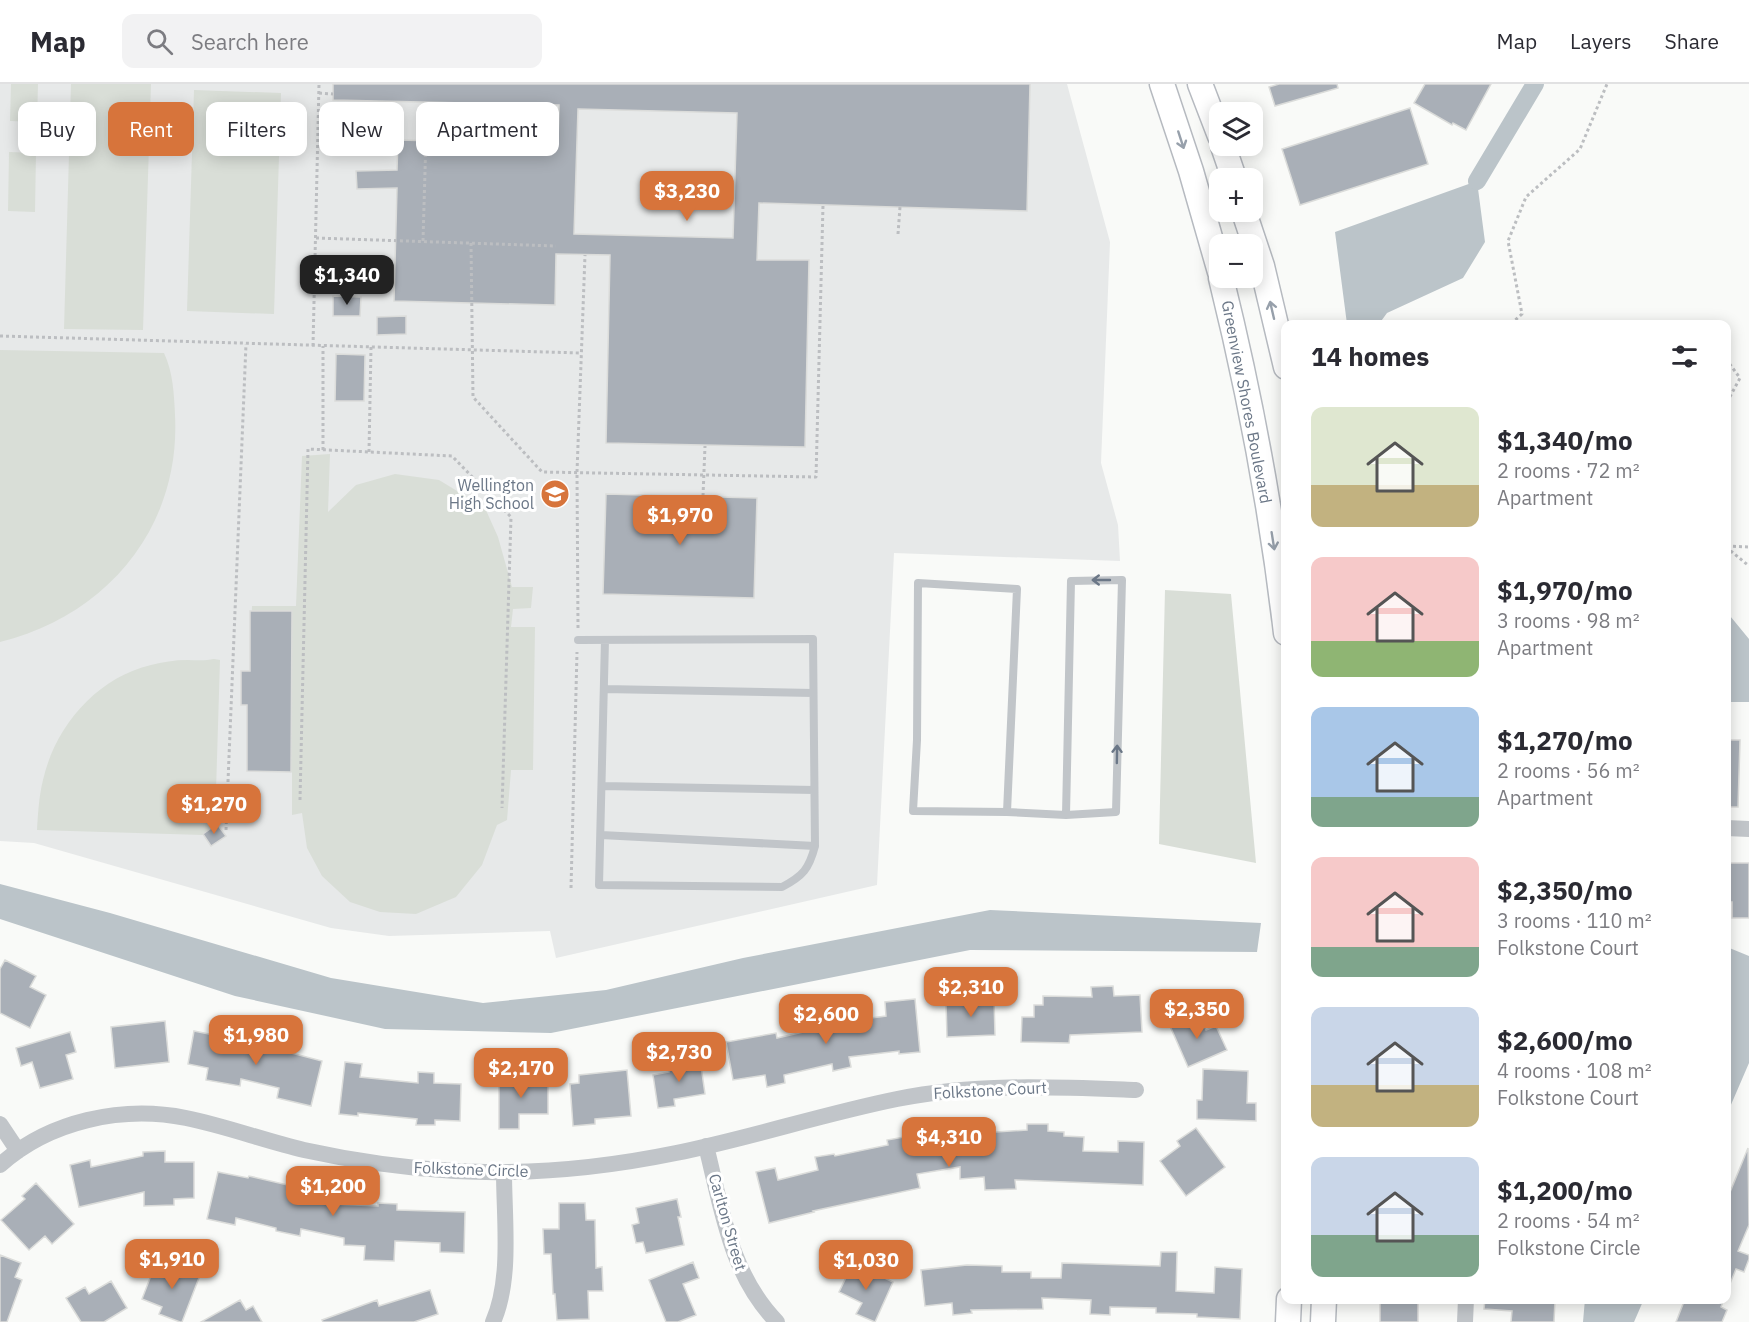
<!DOCTYPE html>
<meta charset="utf-8">
<style>
:root{--surface:#fff;--page:#f2f2f3;--text:#2b2b33;--muted:#7c7c81;--line:#e1e1e2;--accent:#d7743b}
body{margin:0;font-family:"IBM Plex Sans",sans-serif;background:var(--page);color:var(--text);height:100vh;display:flex;flex-direction:column;font-size:22px;white-space:nowrap}
*{box-sizing:border-box;margin:0}
p{font-size:20px;color:var(--muted)}
.icon{flex:none;width:33px;height:33px;fill:none;stroke:currentColor;stroke-width:2;stroke-linecap:round;stroke-linejoin:round}
.map{position:relative;flex:1;overflow:hidden}
.side{position:absolute;left:1281px;top:236px;width:450px;height:984px;display:flex;flex-direction:column;background:var(--surface);border-radius:12px;box-shadow:0 3px 15px #0003}
.side>*{flex:none}
.hud{position:absolute;left:18px;top:18px;width:570px;height:54px;display:flex;gap:12px}
.controls{position:absolute;left:1209px;top:18px;display:grid;gap:12px}
.controls a{display:grid;place-items:center;width:54px;height:54px;border-radius:12px;background:var(--surface);box-shadow:0 3px 15px #0003;font-size:30px}
.price{position:absolute;translate:-50% -51px;padding:0 14px;border-radius:12px;background:var(--accent);color:#fff;font-size:20px;line-height:39px;filter:drop-shadow(0 2px 3px #0008)}
.price::after{content:'';position:absolute;left:50%;top:36px;width:18px;height:14px;margin-left:-9px;background:inherit;clip-path:polygon(0 0,100% 0,50% 100%)}
.price.on{background:#222;color:#fff}
ul{padding:0;list-style:none}
li{display:flex;align-items:center;gap:18px;height:150px;padding:0 30px}
li span{display:grid;place-items:center;flex:none;width:168px;height:120px;border-radius:12px;color:#555}
li>.icon{margin-inline-start:auto}
span .icon{width:72px;height:72px;fill:#fffc;stroke-width:1}
li b{font-size:26px}
h2{display:flex;justify-content:space-between;align-items:center;height:72px;padding:0 30px;font-size:26px}
.tag{padding:0 21px;border-radius:12px;background:var(--surface);box-shadow:0 3px 15px #0003;font-size:21px;line-height:54px}
.tag.on{background:var(--accent);color:#fff}
header{display:flex;align-items:center;gap:36px;box-sizing:border-box;height:84px;padding:0 30px;background:var(--surface);border-bottom:2px solid var(--line)}
header strong{font-size:28px}
nav{display:flex;gap:33px;margin-inline-start:auto;font-size:21px}
.search{width:420px;height:54px;background:var(--page);display:flex;align-items:center;gap:15px;box-sizing:border-box;padding:0 21px;border-radius:12px;color:var(--muted);font-size:22px}
.map>svg:first-child{display:block}
.built{fill:#e7e9e9}
.green{fill:#d9ded7}
.water{fill:#bbc4c9}
.lines{fill:none;stroke-linecap:round;stroke-linejoin:round}
.canal{stroke:#bbc4c9;stroke-width:18}
.building{fill:#a9afb7;stroke:#dbdcda;stroke-width:1.5;fill-rule:evenodd}
.secondary-casing{stroke:#b6bac0;stroke-width:27}
.path{stroke:#bcbec1;stroke-width:3;stroke-dasharray:3 3;stroke-linecap:butt}
.lane{stroke:#c1c5c9;stroke-width:8}
.street{stroke:#c1c5c9;stroke-width:16}
.secondary{stroke:#fff;stroke-width:24}
.oneway{stroke:#97a0ab}
.oneway2{stroke:#6b7787}
.labels{text-anchor:middle;dominant-baseline:central;stroke-width:6;stroke-linejoin:round;paint-order:stroke}
.street-label{font-size:16px;fill:#6b7787;stroke:#fff}
.poi-label{font-size:16px;fill:#6b7787;stroke:#fff;text-anchor:end}
</style>
<header>
<strong>Map</strong>
<div class="search"><svg class="icon" aria-label="search" viewBox="0 0 24 24"><circle cx="10" cy="10" r="6"/><path d="M15 15l6 6"/></svg>Search here</div>
<nav><a>Map</a><a>Layers</a><a>Share</a></nav>
</header>
<div class="map">
<svg width="1749" height="1238" viewBox="0 0 1749 1238">
<rect width="100%" height="100%" fill="#f9faf8"/>
<!-- built -->
<path class="built" d="M 0,0 L 1067,0 L 1110,158 L 1101,379 L 1118,441 L 1120,477 L 894,469 L 877,801 L 556,874 L 550,847 L 389,852 L 331,844 L 34,759 L 0,757 Z"/>
<!-- green -->
<path class="green" d="M 11,0 L 38,0 L 37,38 L 10,37 Z
M 71,0 L 151,0 L 143,246 L 64,245 Z
M 194,6 L 281,9 L 274,230 L 187,227 Z
M 9,68 L 36,69 L 35,128 L 8,127 Z
M 0,266 L 164,269 C 173,288 174,310 175,331 C 181,444 106,532 0,558 Z
M 330,370 L 328,428 L 356,401 L 395,390 L 439,396 L 485,424 L 498,453 L 512,503 L 533,503 L 531,524 L 513,525 L 511,543 L 535,543 L 533,686 L 511,686 L 507,736 L 497,741 L 482,781 L 456,813 L 416,830 L 380,828 L 350,818 L 322,792 L 307,764 L 302,729 L 292,731 L 292,688 L 247,685 L 252,522 L 296,522 L 302,372 Z
M 1165,506 L 1231,510 L 1256,779 L 1159,760 Z
M 214,575 L 220,576 L 215,740 L 203,751 L 37,746 C 38,729 39,712 43,696 C 55,643 96,594 151,581 C 162,578 175,576 187,576 C 196,576 205,577 214,575 Z"/>
<!-- water -->
<path class="water" d="M 1477,97 L 1485,158 L 1463,194 L 1387,229 L 1379,240 L 1347,240 L 1335,148 Z
M 1726,527 L 1749,555 L 1749,618 L 1727,618 Z
M 0,800 L 110,829 L 331,894 L 483,919 L 606,906 L 743,874 L 990,826 L 1261,839 L 1257,868 L 970,866 L 551,949 L 385,945 L 235,912 L 0,835 Z
M 1727,863 L 1749,872 L 1749,979 L 1727,1030 Z
M 1585,1215 L 1644,1215 L 1634,1238 L 1583,1238 Z"/>
<g class="lines">
<!-- canal -->
<path class="canal" d="M 1477,97 L 1535,0"/>
</g>
<!-- building -->
<path class="building" d="M 333,0 L 1030,0 L 1027,127 L 759,119 L 757,176 L 809,176 L 805,363 L 606,359 L 610,171 L 556,170 L 555,221 L 394,217 L 397,104 L 357,105 L 356,87 L 397,86 L 398,56 L 558,60 L 559,21 L 333,16 ZM 578,25 L 737,29 L 733,154 L 574,150 Z
M 1279,0 L 1337,0 L 1338,4 L 1275,22 L 1269,3 Z
M 1425,0 L 1491,0 L 1466,46 L 1453,39 L 1452,41 L 1414,19 Z
M 1410,24 L 1428,80 L 1300,121 L 1282,65 Z
M 333,212 L 361,213 L 360,232 L 333,232 Z
M 406,232 L 406,250 L 377,251 L 377,233 Z
M 336,270 L 365,271 L 364,317 L 335,317 Z
M 606,410 L 757,414 L 754,514 L 603,510 Z
M 250,527 L 292,527 L 291,688 L 247,687 L 247,621 L 241,621 L 241,587 L 250,587 Z
M 1726,656 L 1740,656 L 1738,723 L 1726,723 Z
M 217,740 L 226,752 L 211,762 L 203,750 Z
M 1726,779 L 1749,779 L 1749,834 L 1732,834 L 1732,818 L 1726,818 Z
M 5,876 L 36,892 L 30,903 L 46,911 L 30,944 L 0,929 L 0,885 Z
M 1113,902 L 1114,912 L 1140,911 L 1142,948 L 1070,951 L 1069,959 L 1021,958 L 1022,933 L 1034,933 L 1034,921 L 1043,921 L 1043,912 L 1092,913 L 1091,903 Z
M 915,915 L 920,968 L 899,970 L 899,967 L 849,973 L 851,983 L 833,987 L 832,980 L 784,991 L 785,999 L 767,1003 L 765,991 L 733,996 L 726,958 L 776,949 L 777,954 L 855,936 L 886,932 L 885,918 Z
M 994,915 L 995,951 L 947,953 L 946,918 L 955,918 L 954,916 Z
M 1198,929 L 1206,946 L 1216,942 L 1227,966 L 1188,983 L 1170,942 Z
M 165,937 L 169,978 L 115,984 L 111,943 Z
M 194,947 L 249,958 L 322,977 L 311,1022 L 277,1014 L 279,1004 L 241,995 L 240,1002 L 206,996 L 208,984 L 188,980 Z
M 70,948 L 76,968 L 66,971 L 73,995 L 40,1004 L 32,978 L 21,982 L 16,964 Z
M 700,975 L 705,1010 L 674,1015 L 675,1022 L 658,1024 L 653,991 L 669,988 L 668,981 Z
M 345,978 L 362,980 L 360,993 L 418,999 L 418,988 L 434,989 L 434,999 L 461,1000 L 460,1037 L 435,1036 L 435,1041 L 416,1041 L 417,1035 L 358,1029 L 358,1032 L 339,1030 Z
M 1203,985 L 1248,987 L 1247,1019 L 1256,1019 L 1256,1037 L 1197,1035 L 1197,1016 L 1202,1016 Z
M 627,986 L 631,1032 L 595,1035 L 595,1040 L 573,1042 L 570,1000 L 579,999 L 579,991 Z
M 499,989 L 512,989 L 512,994 L 548,994 L 548,1030 L 519,1030 L 519,1045 L 499,1045 Z
M 1027,1040 L 1048,1040 L 1048,1047 L 1064,1048 L 1064,1052 L 1084,1053 L 1083,1067 L 1118,1068 L 1118,1057 L 1144,1058 L 1143,1101 L 1015,1096 L 1016,1105 L 985,1106 L 984,1093 L 960,1095 L 960,1083 L 917,1090 L 920,1104 L 813,1127 L 814,1128 L 769,1139 L 756,1088 L 775,1084 L 778,1096 L 818,1086 L 815,1073 L 834,1070 L 835,1072 L 888,1061 L 887,1056 L 937,1047 L 938,1052 L 1027,1046 Z
M 1196,1044 L 1225,1083 L 1186,1112 L 1160,1077 L 1180,1062 L 1177,1057 Z
M 1748,1064 L 1749,1141 L 1738,1167 L 1749,1171 L 1749,1175 L 1744,1188 L 1736,1185 L 1727,1207 L 1726,1118 Z
M 165,1067 L 165,1078 L 194,1078 L 194,1114 L 174,1115 L 174,1121 L 144,1122 L 144,1108 L 79,1123 L 70,1081 L 90,1076 L 91,1083 L 143,1072 L 143,1068 Z
M 218,1088 L 248,1094 L 249,1092 L 301,1104 L 300,1110 L 333,1116 L 332,1120 L 378,1122 L 378,1119 L 397,1120 L 397,1126 L 465,1128 L 464,1169 L 440,1168 L 440,1159 L 395,1157 L 394,1177 L 364,1176 L 365,1162 L 344,1161 L 344,1154 L 301,1145 L 300,1152 L 276,1147 L 276,1144 L 236,1134 L 235,1141 L 207,1135 Z
M 36,1099 L 74,1140 L 52,1160 L 45,1152 L 29,1166 L 1,1136 L 25,1115 L 22,1112 Z
M 677,1115 L 681,1133 L 678,1133 L 684,1161 L 646,1169 L 643,1158 L 636,1159 L 632,1141 L 639,1139 L 636,1124 Z
M 559,1119 L 585,1119 L 586,1136 L 595,1136 L 596,1184 L 602,1183 L 603,1207 L 588,1207 L 589,1235 L 557,1236 L 555,1210 L 553,1210 L 551,1170 L 544,1170 L 543,1145 L 559,1145 Z
M 1161,1168 L 1177,1168 L 1176,1207 L 1214,1209 L 1215,1183 L 1242,1185 L 1240,1235 L 1197,1233 L 1197,1230 L 1156,1229 L 1156,1224 L 1110,1223 L 1110,1231 L 1090,1230 L 1091,1216 L 1042,1214 L 1043,1225 L 971,1226 L 972,1229 L 953,1231 L 952,1219 L 925,1222 L 921,1186 L 967,1181 L 1002,1182 L 1002,1188 L 1031,1188 L 1031,1194 L 1061,1194 L 1062,1179 L 1160,1182 Z
M 0,1171 L 21,1179 L 15,1193 L 22,1196 L 7,1238 L 0,1238 Z
M 181,1178 L 202,1186 L 182,1238 L 180,1238 L 159,1230 L 162,1223 L 142,1215 L 155,1181 L 177,1189 Z
M 693,1178 L 699,1194 L 683,1200 L 696,1231 L 678,1238 L 666,1238 L 649,1196 Z
M 853,1179 L 893,1198 L 875,1238 L 856,1230 L 862,1219 L 839,1208 Z
M 111,1197 L 127,1224 L 104,1238 L 81,1238 L 66,1214 L 85,1203 L 89,1210 Z
M 430,1206 L 438,1230 L 414,1238 L 323,1238 L 322,1236 L 377,1216 L 379,1222 Z
M 1380,1215 L 1418,1215 L 1418,1238 L 1380,1238 Z
M 1485,1215 L 1555,1215 L 1554,1238 L 1511,1238 L 1512,1227 L 1484,1225 Z
M 1685,1215 L 1724,1215 L 1721,1223 L 1727,1226 L 1722,1238 L 1676,1238 Z
M 240,1216 L 246,1226 L 253,1222 L 262,1238 L 201,1238 Z"/>
<g class="lines">
<!-- secondary casing -->
<g class="secondary-casing">
<path id="secondary" d="M 1162,0 L 1191,87 L 1220,188
M 1200,0 L 1220,52
M 1223,62 L 1234,94
M 1244,128 L 1262,182 L 1286,283
M 1221,194 C 1250,311 1272,429 1286,549
M 1288,1238 L 1289,1215
M 1323,1238 L 1324,1215"/>
</g>
<!-- path -->
<path class="path" d="M 319,9 L 333,10
M 898,150 L 900,123
M 316,154 L 556,162
M 423,157 L 427,18
M 471,159 L 473,313 L 542,388 L 816,393 L 823,121
M 1511,240 L 1522,230 L 1508,157 L 1526,113 L 1580,65 L 1607,0
M 0,252 L 580,269
M 313,262 L 319,0
M 1726,275 L 1740,294 L 1726,320
M 323,366 L 323,262
M 369,368 L 371,263
M 703,412 L 705,362
M 1727,462 L 1749,463
M 1726,463 L 1749,482
M 578,544 L 577,388 L 585,171
M 300,716 L 308,365 L 452,372 L 511,433 L 502,724
M 226,746 L 246,260
M 571,804 L 577,568"/>
<!-- lane -->
<path class="lane" d="M 918,499 L 1017,505 L 1007,728 L 913,727 L 917,656 Z
M 578,556 L 813,555 L 815,762 C 809,785 803,792 782,803 L 599,801 L 605,556
M 604,605 L 813,609
M 602,702 L 814,706
M 1007,728 L 1066,731 L 1116,728 L 1122,496 L 1071,497 L 1066,731
M 601,751 L 815,762"/>
<!-- street -->
<path class="street" d="M 1726,744 L 1749,745
M 0,1040 L 18,1067
M 706,1062 C 722,1125 730,1190 777,1238
M 0,1081 C 49,1037 122,1021 186,1034 C 226,1042 265,1057 304,1066 C 354,1077 404,1084 455,1087 C 528,1091 603,1084 676,1069 C 750,1054 823,1030 897,1015 C 976,999 1055,1003 1136,1006
M 493,1238 C 512,1195 504,1135 504,1088
M 1465,1238 L 1466,1215"/>
<!-- secondary -->
<use href="#secondary" class="secondary"/>
</g>
<!-- one-way arrows -->
<defs><path id="oneway-shaft" d="M-6 0H5M1.5-3L5.5 0L1.5 3" fill="none" stroke-width="1.6" stroke-linecap="round" stroke-linejoin="round" transform="scale(1.5)"/></defs>
<g class="oneway">
<use href="#oneway-shaft" transform="translate(1181 56) rotate(72)"/>
<use href="#oneway-shaft" transform="translate(1272 226) rotate(-103)"/>
<use href="#oneway-shaft" transform="translate(1273 457) rotate(81)"/>
</g>
<g class="oneway2">
<use href="#oneway-shaft" transform="translate(1101 496) rotate(180)"/>
<use href="#oneway-shaft" transform="translate(1117 670) rotate(-89)"/>
</g>
<!-- icons -->
<defs>
<g id="school-disc" transform="scale(1.5)"><circle r="9.5" fill="#d7743b" stroke="#fff"/><path d="M0-5L7-2L0 1L-7-2ZM-4 1L0 2.5L4 1V4Q0 6-4 4Z" fill="#fff"/></g>
</defs>
<g fill-rule="evenodd">
<use href="#school-disc" x="555" y="410"/>
</g>
<g class="labels">
<!-- street labels -->
<g class="street-label">
<text transform="translate(1247 318) rotate(79)">Greenview Shores Boulevard</text>
<text transform="translate(990 1006) rotate(-3)">Folkstone Court</text>
<text transform="translate(471 1085) rotate(2)">Folkstone Circle</text>
<text transform="translate(728 1138) rotate(74)">Carlton Street</text>
</g>
<!-- poi labels -->
<g class="poi-label">
<text x="534" y="401">Wellington<tspan x="534" dy="18">High School</tspan></text>
</g>
</g>
</svg>
<div class="controls">
<a><svg class="icon" aria-label="layers" viewBox="0 0 24 24"><path d="M12 4l9 5-9 5-9-5zM3 14l9 5 9-5"/></svg></a>
<a>+</a>
<a>−</a>
</div>
<b class="price" style="left:687px;top:138px">$3,230</b>
<b class="price on" style="left:347px;top:222px">$1,340</b>
<b class="price" style="left:680px;top:462px">$1,970</b>
<b class="price" style="left:214px;top:751px">$1,270</b>
<b class="price" style="left:971px;top:934px">$2,310</b>
<b class="price" style="left:1197px;top:956px">$2,350</b>
<b class="price" style="left:826px;top:961px">$2,600</b>
<b class="price" style="left:256px;top:982px">$1,980</b>
<b class="price" style="left:679px;top:999px">$2,730</b>
<b class="price" style="left:521px;top:1015px">$2,170</b>
<b class="price" style="left:949px;top:1084px">$4,310</b>
<b class="price" style="left:333px;top:1133px">$1,200</b>
<b class="price" style="left:172px;top:1206px">$1,910</b>
<b class="price" style="left:866px;top:1207px">$1,030</b>
<div class="hud">
<a class="tag">Buy</a>
<a class="tag on">Rent</a>
<a class="tag">Filters</a>
<a class="tag">New</a>
<a class="tag">Apartment</a>
</div>
<section class="side">
<h2>14 homes<svg class="icon" aria-label="filters" viewBox="0 0 24 24"><path d="M4 7h16M4 17h16"/><circle cx="9" cy="7" r="2"/><circle cx="15" cy="17" r="2"/></svg></h2>
<ul>
<li><span style="background:linear-gradient(#dfe7d0 65%,#c2b280 0)"><svg class="icon" aria-label="home" viewBox="0 0 24 24"><path d="M3 11l9-7 9 7M6 9v11h12V9"/></svg></span><div><b>$1,340/mo</b><p>2 rooms · 72 m²</p><p>Apartment</p></div></li>
<li><span style="background:linear-gradient(#f6c9c9 70%,#8fb573 0)"><svg class="icon" aria-label="home" viewBox="0 0 24 24"><path d="M3 11l9-7 9 7M6 9v11h12V9"/></svg></span><div><b>$1,970/mo</b><p>3 rooms · 98 m²</p><p>Apartment</p></div></li>
<li><span style="background:linear-gradient(#a9c7e8 75%,#7fa58c 0)"><svg class="icon" aria-label="home" viewBox="0 0 24 24"><path d="M3 11l9-7 9 7M6 9v11h12V9"/></svg></span><div><b>$1,270/mo</b><p>2 rooms · 56 m²</p><p>Apartment</p></div></li>
<li><span style="background:linear-gradient(#f6c9c9 75%,#7fa58c 0)"><svg class="icon" aria-label="home" viewBox="0 0 24 24"><path d="M3 11l9-7 9 7M6 9v11h12V9"/></svg></span><div><b>$2,350/mo</b><p>3 rooms · 110 m²</p><p>Folkstone Court</p></div></li>
<li><span style="background:linear-gradient(#c9d6e8 65%,#c2b280 0)"><svg class="icon" aria-label="home" viewBox="0 0 24 24"><path d="M3 11l9-7 9 7M6 9v11h12V9"/></svg></span><div><b>$2,600/mo</b><p>4 rooms · 108 m²</p><p>Folkstone Court</p></div></li>
<li><span style="background:linear-gradient(#c9d6e8 65%,#7fa58c 0)"><svg class="icon" aria-label="home" viewBox="0 0 24 24"><path d="M3 11l9-7 9 7M6 9v11h12V9"/></svg></span><div><b>$1,200/mo</b><p>2 rooms · 54 m²</p><p>Folkstone Circle</p></div></li>
</ul>
</section>
</div>
